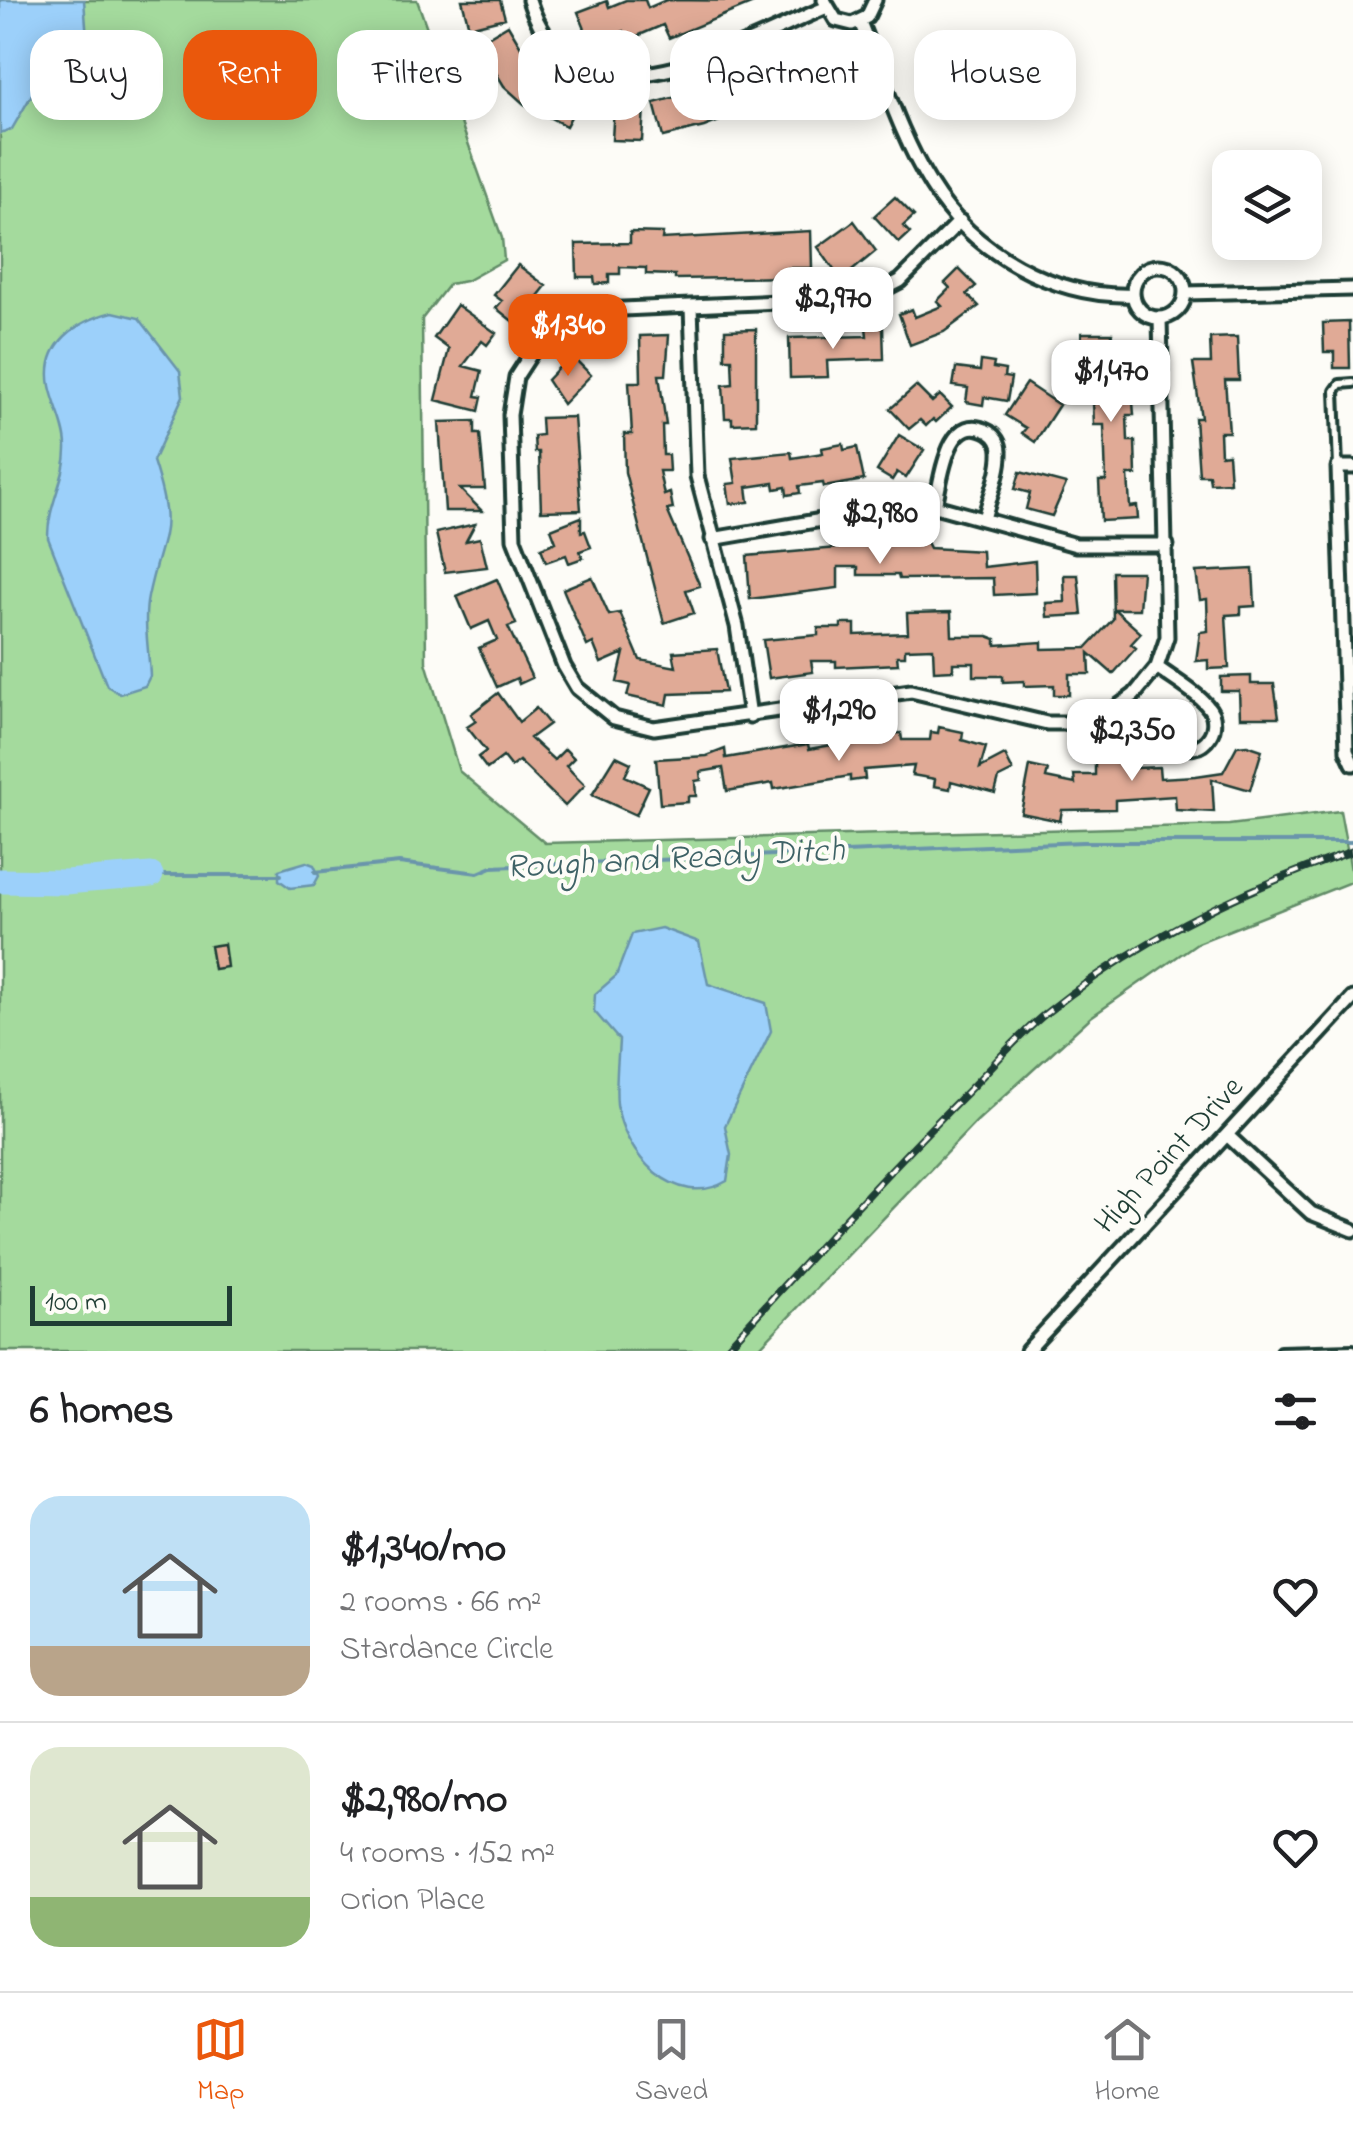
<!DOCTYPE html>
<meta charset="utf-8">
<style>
:root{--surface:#fff;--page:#f6f6f6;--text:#202124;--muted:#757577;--line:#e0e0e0;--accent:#ea580c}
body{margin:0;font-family:"Indie Flower",sans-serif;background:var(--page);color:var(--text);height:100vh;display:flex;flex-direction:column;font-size:38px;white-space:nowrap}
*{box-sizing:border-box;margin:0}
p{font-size:32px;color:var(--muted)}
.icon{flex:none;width:55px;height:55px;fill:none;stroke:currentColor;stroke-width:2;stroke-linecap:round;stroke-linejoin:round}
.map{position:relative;height:1351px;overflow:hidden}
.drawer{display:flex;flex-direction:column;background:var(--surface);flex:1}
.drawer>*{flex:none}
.guide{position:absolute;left:30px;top:30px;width:1295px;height:90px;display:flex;gap:20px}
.tools{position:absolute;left:1212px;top:150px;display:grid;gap:20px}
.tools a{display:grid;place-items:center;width:110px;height:110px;border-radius:20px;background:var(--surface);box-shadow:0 5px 25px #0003;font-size:50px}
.scale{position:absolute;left:30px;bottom:25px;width:202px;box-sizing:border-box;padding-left:10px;border:5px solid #1f3d34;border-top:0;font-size:28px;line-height:35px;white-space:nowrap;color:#1f3d34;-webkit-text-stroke:8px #fdfcf7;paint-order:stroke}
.price{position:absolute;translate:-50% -85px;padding:0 22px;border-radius:20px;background:#fff;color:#222;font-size:32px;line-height:65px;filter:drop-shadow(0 2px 5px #0008)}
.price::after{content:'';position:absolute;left:50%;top:60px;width:30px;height:22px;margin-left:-15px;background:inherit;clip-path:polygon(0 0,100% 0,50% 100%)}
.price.selected{background:var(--accent);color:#fff}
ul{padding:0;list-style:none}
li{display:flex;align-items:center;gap:30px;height:250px;padding:0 30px}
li+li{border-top:2px solid var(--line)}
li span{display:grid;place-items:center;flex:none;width:280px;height:200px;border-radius:30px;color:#555}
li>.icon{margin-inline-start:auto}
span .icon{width:120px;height:120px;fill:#fffc;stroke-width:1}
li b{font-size:42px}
h2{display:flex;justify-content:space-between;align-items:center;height:120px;padding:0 30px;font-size:42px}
.tag{padding:0 35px;border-radius:30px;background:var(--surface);box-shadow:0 5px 25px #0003;font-size:35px;line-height:90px}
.tag.selected{background:var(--accent);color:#fff}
.tab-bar{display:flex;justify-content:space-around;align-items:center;height:140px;border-top:2px solid var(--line);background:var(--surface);font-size:28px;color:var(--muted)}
.tab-bar a{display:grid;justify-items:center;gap:5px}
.tab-bar .selected{color:var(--accent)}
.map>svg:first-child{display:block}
.green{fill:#a4da9d;stroke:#628c68;stroke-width:2.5}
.water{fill:#9cd0fa;stroke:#6a95ab;stroke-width:2.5}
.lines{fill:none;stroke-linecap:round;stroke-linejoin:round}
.stream{stroke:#6a95ab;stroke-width:4}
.river{stroke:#9cd0fa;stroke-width:25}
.building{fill:#e0aa96;stroke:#1f3d34;stroke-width:2.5}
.lane-casing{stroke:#1f3d34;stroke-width:14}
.street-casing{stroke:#1f3d34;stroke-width:19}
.lane{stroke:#fdfcf7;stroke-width:6}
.street{stroke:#fdfcf7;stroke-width:11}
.rail-casing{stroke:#1f3d34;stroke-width:8}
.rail{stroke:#fdfcf7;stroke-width:4;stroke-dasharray:11;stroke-linecap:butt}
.labels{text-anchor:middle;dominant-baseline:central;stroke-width:8;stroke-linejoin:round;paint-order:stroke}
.street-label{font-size:32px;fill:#1f3d34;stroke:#fdfcf7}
.water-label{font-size:35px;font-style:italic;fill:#3e6266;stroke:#fdfcf7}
</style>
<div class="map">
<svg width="1353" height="1351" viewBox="0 0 1353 1351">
<rect width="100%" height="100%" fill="#fdfcf7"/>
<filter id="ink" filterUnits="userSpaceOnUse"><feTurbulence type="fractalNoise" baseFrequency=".01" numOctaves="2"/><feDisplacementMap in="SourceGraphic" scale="20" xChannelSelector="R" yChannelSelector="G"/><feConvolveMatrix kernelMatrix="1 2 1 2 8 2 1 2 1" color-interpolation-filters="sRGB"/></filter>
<g filter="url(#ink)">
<!-- green -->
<path class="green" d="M 0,0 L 417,0 L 502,238 L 504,260 L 466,281 L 449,284 L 422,319 L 426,662 L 459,771 L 545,843 L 1229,825 L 1340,811 L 1353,881 L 1197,943 L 1091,1017 L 977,1121 L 756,1351 L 0,1351 Z"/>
<!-- water -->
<path class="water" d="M 0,0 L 84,0 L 88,51 L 73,83 L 38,84 L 12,129 L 0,133 Z
M 113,312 L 139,318 L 180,371 L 183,396 L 153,461 C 177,535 162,529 148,597 C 143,621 149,652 150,676 L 145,686 L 120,694 L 107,686 L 48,538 C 47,506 67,477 66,447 C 66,427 54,406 50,386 C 42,343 77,321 113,312 Z
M 306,862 L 314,865 L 319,876 L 314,885 L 290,888 L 279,880 L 279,870 Z
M 661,928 L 699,942 L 708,984 L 766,1003 L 771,1031 L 725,1126 L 731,1155 L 727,1181 C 676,1211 623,1154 617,1104 C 615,1083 618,1061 619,1040 L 594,1011 L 595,994 L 616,976 L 632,934 Z"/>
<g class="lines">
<!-- stream -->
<path class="stream" d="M 315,872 L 399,863 L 478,873 L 492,867 L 1083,842 L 1353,842
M 151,875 L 281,875"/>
<!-- river -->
<path class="river" d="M 0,881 L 65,882 L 151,875"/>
</g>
<!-- building -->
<path class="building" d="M 462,0 L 500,0 L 505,18 L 469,27 Z
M 626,0 L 645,0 L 648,8 L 666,0 L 758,1 L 669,38 L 663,25 L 628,40 L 624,31 L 591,44 L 578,12 L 607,1 L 609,7 Z
M 508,25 L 527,57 L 550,78 L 583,94 L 566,126 L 524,104 L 504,86 L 478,43 Z
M 822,41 L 835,72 L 730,112 L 732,116 L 704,127 L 663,137 L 654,103 L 690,93 Z
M 614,105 L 644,106 L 642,141 L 612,140 Z
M 895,197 L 914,216 L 903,226 L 910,233 L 899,243 L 874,216 Z
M 854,221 L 876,251 L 841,280 L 818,247 Z
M 811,231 L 812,268 L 788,268 L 788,277 L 675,279 L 675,275 L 646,274 L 646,268 L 620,267 L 620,274 L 609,274 L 609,283 L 595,284 L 594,277 L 577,277 L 576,244 L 630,243 L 630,232 L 663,233 L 662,239 Z
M 518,265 L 546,286 L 516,324 L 496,308 L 502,301 L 494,295 Z
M 959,269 L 976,286 L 967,294 L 979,306 L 944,332 L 910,345 L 899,314 L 912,309 L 915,317 L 942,306 L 937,301 L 950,288 L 945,283 Z
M 457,305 L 496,333 L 487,345 L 482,341 L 463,366 L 482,371 L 476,396 L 482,397 L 479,411 L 436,400 L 449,349 L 434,338 Z
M 1349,322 L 1350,368 L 1334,368 L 1334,352 L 1324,352 L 1323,323 Z
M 866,327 L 883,327 L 884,359 L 827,361 L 828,377 L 790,378 L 789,338 L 867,336 Z
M 756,329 L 756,423 L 732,424 L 732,418 L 725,418 L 723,385 L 733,384 L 732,359 L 725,359 L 725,330 Z
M 1082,333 L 1112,333 L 1112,350 L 1121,350 L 1121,365 L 1114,365 L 1114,386 L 1122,386 L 1123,396 L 1133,402 L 1134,415 L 1127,415 L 1128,441 L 1135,441 L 1136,475 L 1128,475 L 1130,507 L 1137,506 L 1138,519 L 1101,521 L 1099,481 L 1106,481 L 1104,425 L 1094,425 L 1092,377 L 1087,377 L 1087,368 L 1079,368 Z
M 669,335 L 666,375 L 659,375 L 666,425 L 662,425 L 663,455 L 668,455 L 669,471 L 659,471 L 664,495 L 670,493 L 673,509 L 667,510 L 700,586 L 686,590 L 694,613 L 664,623 L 625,472 L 624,434 L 632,434 L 629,382 L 641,382 L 640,336 Z
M 1237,337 L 1239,380 L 1225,380 L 1229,432 L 1220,432 L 1221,455 L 1228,454 L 1230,482 L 1210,483 L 1209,475 L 1199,475 L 1195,418 L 1201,418 L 1193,363 L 1211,363 L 1210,338 Z
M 571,355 L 591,375 L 563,404 L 547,380 Z
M 981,361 L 994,363 L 993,368 L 1005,370 L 1004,377 L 1011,378 L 1007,401 L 984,397 L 983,405 L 966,402 L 968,388 L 953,386 L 956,368 L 980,371 Z
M 1026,383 L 1059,405 L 1035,442 L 1022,433 L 1026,428 L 1005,415 Z
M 916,386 L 932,402 L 940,395 L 952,407 L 936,422 L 933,419 L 926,426 L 920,420 L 909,429 L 890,409 Z
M 574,417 L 581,510 L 541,511 L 539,452 L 535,452 L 534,436 L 542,435 L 541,418 Z
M 475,421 L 475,434 L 480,434 L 485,489 L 460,489 L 482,511 L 445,511 L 439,422 Z
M 899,435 L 924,450 L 906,478 L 897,472 L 892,480 L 877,471 Z
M 843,444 L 844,450 L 857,447 L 864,480 L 824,487 L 823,483 L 799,486 L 800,493 L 787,495 L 786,487 L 775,489 L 774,483 L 747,487 L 749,502 L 730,504 L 727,484 L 736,483 L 732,458 L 791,452 L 792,458 L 823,453 L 822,448 Z
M 1020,472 L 1066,484 L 1052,516 L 1026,509 L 1030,493 L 1015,489 Z
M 581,517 L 581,532 L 585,531 L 591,547 L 580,551 L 583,558 L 569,563 L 566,555 L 546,562 L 541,548 L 556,542 L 551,529 Z
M 475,524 L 466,541 L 480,538 L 487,567 L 445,572 L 436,533 Z
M 916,536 L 925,538 L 930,548 L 982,551 L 983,567 L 1035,561 L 1036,593 L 994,595 L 993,578 L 899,579 L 898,575 L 858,575 L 858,567 L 838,567 L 838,588 L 750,599 L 747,556 L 848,547 L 848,542 L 894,542 L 894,537 Z
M 1253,569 L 1255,606 L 1241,607 L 1241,614 L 1226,615 L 1229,668 L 1208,669 L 1208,660 L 1196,661 L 1200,632 L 1208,631 L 1207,599 L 1200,600 L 1196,572 Z
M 1112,572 L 1142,572 L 1139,609 L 1114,609 L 1141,633 L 1131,644 L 1136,648 L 1113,674 L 1089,653 L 1090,674 L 1069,674 L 1069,695 L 1054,695 L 1054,685 L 1024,686 L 1024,681 L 1003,682 L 1003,676 L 974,676 L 974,663 L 953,663 L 953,670 L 934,671 L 933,648 L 905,649 L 905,656 L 897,656 L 898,664 L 836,667 L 836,661 L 811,661 L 813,672 L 769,678 L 763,640 L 818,635 L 818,628 L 841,628 L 841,624 L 855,624 L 855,635 L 908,633 L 907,613 L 951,612 L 952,636 L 988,636 L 996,639 L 996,645 L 1042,642 L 1042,649 L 1086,648 L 1113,619 Z
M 1064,575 L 1078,575 L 1082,615 L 1047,617 L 1046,603 L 1065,602 Z
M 592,577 L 609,615 L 620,613 L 640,660 L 676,667 L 673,652 L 717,649 L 725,692 L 669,694 L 667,705 L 627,696 L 630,685 L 617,682 L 624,653 L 601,663 L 593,643 L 587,646 L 563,589 Z
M 497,579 L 516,624 L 508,627 L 532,678 L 519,684 L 517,678 L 497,687 L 479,648 L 497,640 L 489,621 L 471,629 L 457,596 Z
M 1251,676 L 1251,684 L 1274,684 L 1279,717 L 1240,717 L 1239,691 L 1221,691 L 1221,677 Z
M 498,693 L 519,722 L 536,708 L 549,724 L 530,738 L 554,760 L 565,749 L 574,758 L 566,766 L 585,785 L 565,806 L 519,761 L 511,767 L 503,757 L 487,769 L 478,757 L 486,751 L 467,727 L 476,721 L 471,714 Z
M 886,727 L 886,734 L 901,733 L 902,740 L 930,740 L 931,732 L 938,733 L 939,727 L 963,732 L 962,740 L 986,747 L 980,768 L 1005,755 L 1013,771 L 999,778 L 995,793 L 951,781 L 950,789 L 934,786 L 935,779 L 912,775 L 914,766 L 864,770 L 865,779 L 850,781 L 850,776 L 774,789 L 773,783 L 727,791 L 723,768 L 700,772 L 701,780 L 695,781 L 696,796 L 688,796 L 688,802 L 660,804 L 656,759 L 707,756 L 725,749 L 726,758 L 808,744 L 809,749 L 843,743 L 842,736 Z
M 1247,745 L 1262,750 L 1250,790 L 1212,779 L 1214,812 L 1176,810 L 1175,796 L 1115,800 L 1115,809 L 1062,810 L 1060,821 L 1021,813 L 1030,766 L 1048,770 L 1046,778 L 1075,784 L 1074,775 L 1095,775 L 1095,749 L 1136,747 L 1137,768 L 1159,767 L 1160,778 L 1196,776 L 1223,772 L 1237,746 Z
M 616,756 L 631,763 L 625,776 L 649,787 L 636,815 L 592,795 Z
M 224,944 L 227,967 L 214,969 L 210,946 Z"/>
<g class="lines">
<!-- lane casing -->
<g class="lane-casing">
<path id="lane" d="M 1338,467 L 1335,391 L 1340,384 L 1353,383
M 1280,1351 L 1353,1349"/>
</g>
<!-- street casing -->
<g class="street-casing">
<path id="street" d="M 529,0 C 575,143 738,44 825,8
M 824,0 L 836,20 L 852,24 L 867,17 L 875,0
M 860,22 C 882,75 900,135 931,185 C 972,252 1054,298 1133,295
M 960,221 L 900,281 L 867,298 L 600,310 L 573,316 L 554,328 L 538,343 L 516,377 L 510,415 L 514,539 L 564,666 L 577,688 L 614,718 L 654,728 L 911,691 L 1047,723 L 1079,723 L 1109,713 L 1134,695 L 1157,667 L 1167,637 L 1160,318
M1133 292a26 26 0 1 1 52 0a26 26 0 1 1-52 0Z
M 1185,293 L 1353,289
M 691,307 L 697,476 L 737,626 L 750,716
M 1353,467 L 1338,467 L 1347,751 L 1353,764
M 935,506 C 941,481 947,408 989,432 C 995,436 1000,443 1000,451 C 1001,472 989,498 984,519
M 712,539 L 914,504 L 935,506 L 1076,545 L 1167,545
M 1126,702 C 1144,718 1188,771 1210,736 C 1214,730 1215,720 1212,713 C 1204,696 1172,679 1157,667
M 1227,1135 L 1311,1213 L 1353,1230
M 1027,1351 L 1353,998"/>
</g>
<!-- lane -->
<use href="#lane" class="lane"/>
<!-- street -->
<use href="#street" class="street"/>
<!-- rail casing -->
<g class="rail-casing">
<path id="rail" d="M 724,1351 C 803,1265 881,1178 964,1095 C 990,1069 1016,1038 1045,1014 C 1137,940 1242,889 1353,851"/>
</g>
<!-- rail -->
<use href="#rail" class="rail"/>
</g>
</g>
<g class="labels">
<!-- street labels -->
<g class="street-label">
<text transform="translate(1170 1156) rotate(-47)">High Point Drive</text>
</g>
<!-- water labels -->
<g class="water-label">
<text transform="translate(675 860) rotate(-3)">Rough and Ready Ditch</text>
</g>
</g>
</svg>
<div class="tools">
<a><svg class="icon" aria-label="layers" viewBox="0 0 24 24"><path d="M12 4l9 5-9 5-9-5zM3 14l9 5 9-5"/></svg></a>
</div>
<div class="scale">100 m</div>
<b class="price" style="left:833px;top:352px">$2,970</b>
<b class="price selected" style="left:568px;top:379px">$1,340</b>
<b class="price" style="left:1111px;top:425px">$1,470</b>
<b class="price" style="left:880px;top:567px">$2,980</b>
<b class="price" style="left:839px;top:764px">$1,290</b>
<b class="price" style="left:1132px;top:784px">$2,350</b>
<div class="guide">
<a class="tag">Buy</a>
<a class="tag selected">Rent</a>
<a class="tag">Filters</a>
<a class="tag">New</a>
<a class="tag">Apartment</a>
<a class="tag">House</a>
</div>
</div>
<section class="drawer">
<h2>6 homes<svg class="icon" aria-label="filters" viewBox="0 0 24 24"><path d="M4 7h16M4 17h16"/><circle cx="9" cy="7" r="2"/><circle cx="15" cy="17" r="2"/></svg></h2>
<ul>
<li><span style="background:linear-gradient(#bfe0f5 75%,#b9a48a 0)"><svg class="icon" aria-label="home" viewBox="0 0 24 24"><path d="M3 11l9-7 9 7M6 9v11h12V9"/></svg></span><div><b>$1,340/mo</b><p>2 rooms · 66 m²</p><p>Stardance Circle</p></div><svg class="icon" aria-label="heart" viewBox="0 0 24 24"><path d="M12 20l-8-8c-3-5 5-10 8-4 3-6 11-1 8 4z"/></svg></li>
<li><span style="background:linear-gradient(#dfe7d0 75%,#8fb573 0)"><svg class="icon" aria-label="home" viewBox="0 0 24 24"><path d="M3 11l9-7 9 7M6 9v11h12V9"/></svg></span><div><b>$2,980/mo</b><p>4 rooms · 152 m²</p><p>Orion Place</p></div><svg class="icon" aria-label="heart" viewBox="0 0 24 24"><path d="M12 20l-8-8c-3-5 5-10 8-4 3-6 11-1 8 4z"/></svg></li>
</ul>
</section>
<nav class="tab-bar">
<a class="selected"><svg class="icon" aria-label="map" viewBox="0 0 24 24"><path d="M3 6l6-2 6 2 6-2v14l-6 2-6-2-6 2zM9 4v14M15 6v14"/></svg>Map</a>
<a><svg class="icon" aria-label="saved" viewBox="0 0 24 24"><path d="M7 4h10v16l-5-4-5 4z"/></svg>Saved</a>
<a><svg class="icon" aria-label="home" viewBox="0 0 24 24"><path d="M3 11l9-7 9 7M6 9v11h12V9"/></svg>Home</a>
</nav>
